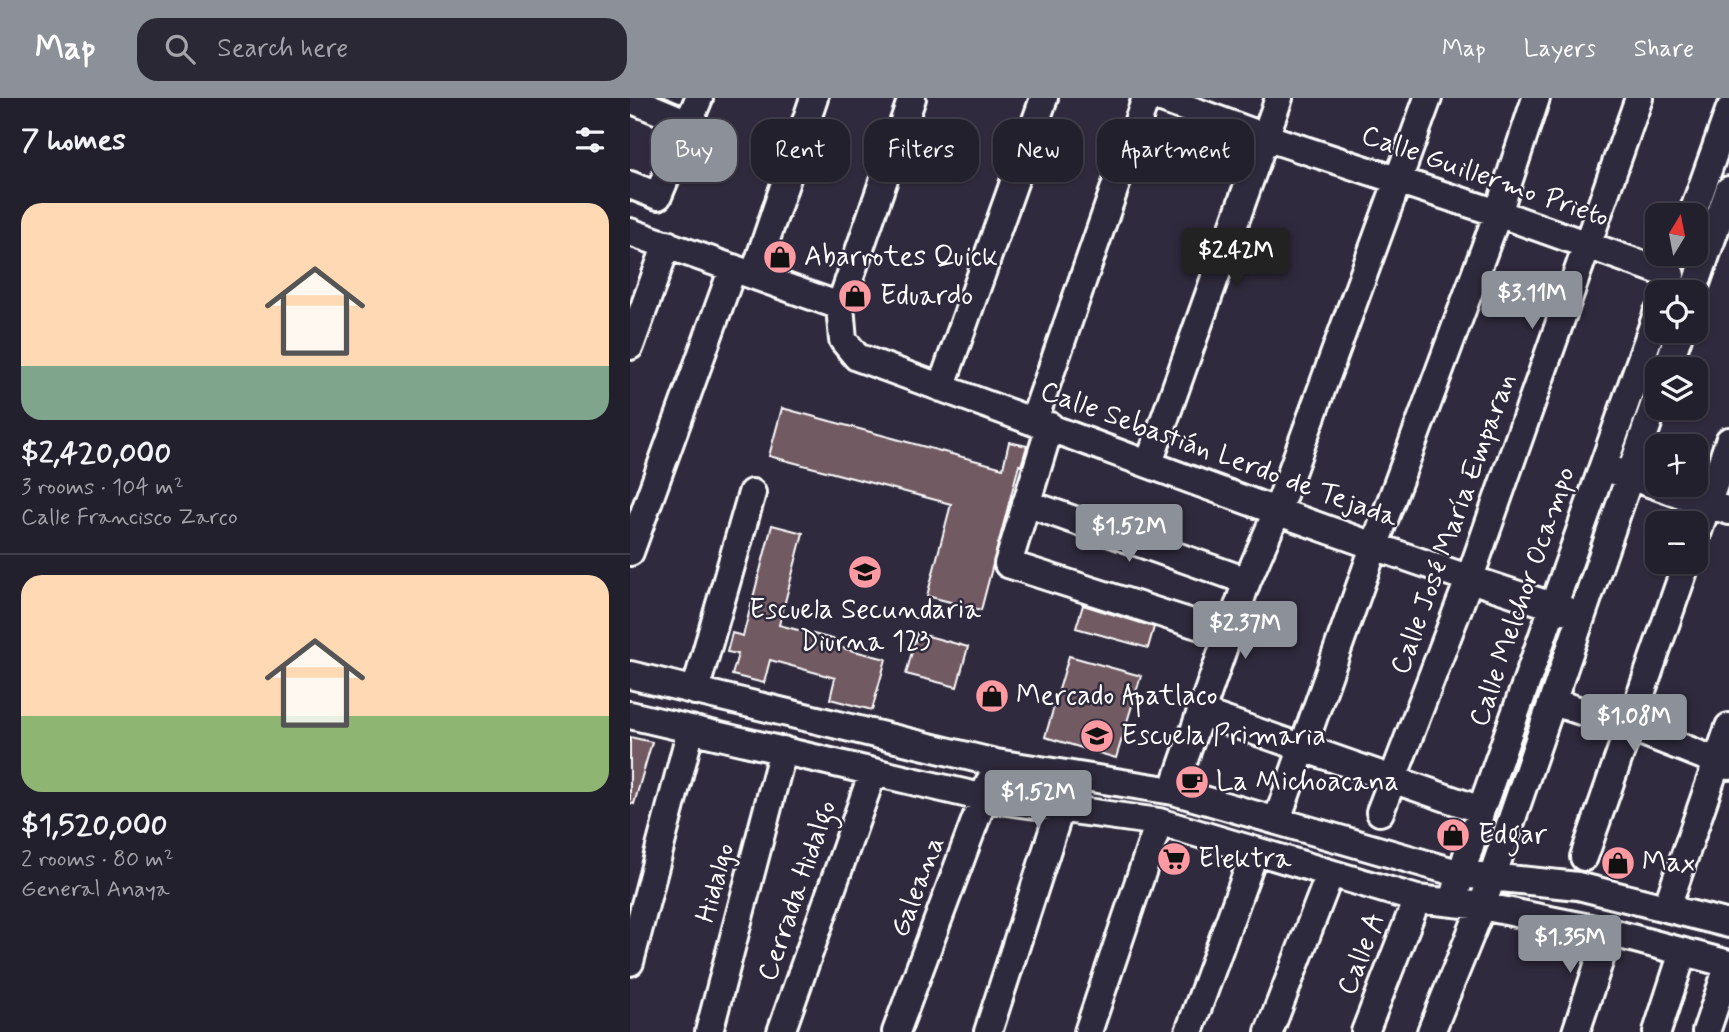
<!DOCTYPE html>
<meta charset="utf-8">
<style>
:root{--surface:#23202e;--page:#2b2836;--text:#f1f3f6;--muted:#a3a3aa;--line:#403e4a;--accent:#8c9099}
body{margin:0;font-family:Mynerve,sans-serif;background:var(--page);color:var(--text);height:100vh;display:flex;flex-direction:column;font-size:26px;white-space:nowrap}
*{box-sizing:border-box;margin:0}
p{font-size:23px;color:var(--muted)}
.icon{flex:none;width:38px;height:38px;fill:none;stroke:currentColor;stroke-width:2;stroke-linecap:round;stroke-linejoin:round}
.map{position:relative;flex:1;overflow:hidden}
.details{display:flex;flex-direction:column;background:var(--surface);width:630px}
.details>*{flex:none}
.banner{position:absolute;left:21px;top:21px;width:665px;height:63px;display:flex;gap:14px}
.needle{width:46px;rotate:10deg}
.fabs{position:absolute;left:1015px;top:105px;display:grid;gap:14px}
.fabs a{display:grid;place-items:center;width:63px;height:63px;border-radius:14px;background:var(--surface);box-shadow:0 2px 5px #0004,0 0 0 2px var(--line);font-size:35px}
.price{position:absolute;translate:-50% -60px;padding:0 16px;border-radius:7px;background:var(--accent);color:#fff;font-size:23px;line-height:46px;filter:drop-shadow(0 2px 4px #0008)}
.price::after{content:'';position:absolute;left:50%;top:42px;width:21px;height:16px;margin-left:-10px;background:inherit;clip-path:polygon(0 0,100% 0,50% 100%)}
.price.current{background:#222;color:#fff}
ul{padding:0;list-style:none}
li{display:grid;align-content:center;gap:14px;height:371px;padding:0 21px}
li+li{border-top:2px solid var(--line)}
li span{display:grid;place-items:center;height:217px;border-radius:21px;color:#555}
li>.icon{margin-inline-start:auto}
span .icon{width:126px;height:126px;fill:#fffc;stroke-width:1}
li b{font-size:30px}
h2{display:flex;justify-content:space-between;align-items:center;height:84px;padding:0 21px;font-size:30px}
.pill{padding:0 24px;border-radius:21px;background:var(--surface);box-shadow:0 2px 5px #0004,0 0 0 2px var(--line);font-size:24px;line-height:63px}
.pill.current{background:var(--accent);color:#fff}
header{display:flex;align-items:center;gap:42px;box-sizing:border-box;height:98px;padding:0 35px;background:var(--accent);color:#fff}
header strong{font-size:33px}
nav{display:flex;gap:38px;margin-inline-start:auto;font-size:24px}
.search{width:490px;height:63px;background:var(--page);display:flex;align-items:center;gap:18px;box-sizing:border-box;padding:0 24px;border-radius:21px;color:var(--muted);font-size:26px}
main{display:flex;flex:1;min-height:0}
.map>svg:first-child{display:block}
.building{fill:#725a62;stroke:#fff;stroke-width:2}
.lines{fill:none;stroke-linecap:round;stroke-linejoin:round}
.minor-casing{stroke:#fff;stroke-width:32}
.minor{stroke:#2f2a3d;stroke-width:26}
.labels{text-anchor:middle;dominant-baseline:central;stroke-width:5;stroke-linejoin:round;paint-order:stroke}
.street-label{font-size:28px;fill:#fff;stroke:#2f2a3d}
.poi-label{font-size:28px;fill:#fff;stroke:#2f2a3d;text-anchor:start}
</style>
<header>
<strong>Map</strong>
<div class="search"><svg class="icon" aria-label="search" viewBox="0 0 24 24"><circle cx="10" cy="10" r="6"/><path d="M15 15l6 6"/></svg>Search here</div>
<nav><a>Map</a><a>Layers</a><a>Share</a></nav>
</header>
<main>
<section class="details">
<h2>7 homes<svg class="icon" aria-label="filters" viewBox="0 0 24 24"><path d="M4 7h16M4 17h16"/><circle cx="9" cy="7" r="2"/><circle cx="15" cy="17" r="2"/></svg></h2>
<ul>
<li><span style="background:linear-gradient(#ffd9b3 75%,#7fa58c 0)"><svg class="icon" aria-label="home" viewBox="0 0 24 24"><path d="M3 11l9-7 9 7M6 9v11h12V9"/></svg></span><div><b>$2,420,000</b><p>3 rooms · 104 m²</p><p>Calle Francisco Zarco</p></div></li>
<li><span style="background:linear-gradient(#ffd9b3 65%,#8fb573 0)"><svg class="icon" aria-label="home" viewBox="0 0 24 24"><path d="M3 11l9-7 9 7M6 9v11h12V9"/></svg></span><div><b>$1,520,000</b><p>2 rooms · 80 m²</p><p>General Anaya</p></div></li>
</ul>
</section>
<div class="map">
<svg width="1099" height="934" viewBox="0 0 1099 934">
<rect width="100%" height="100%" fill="#2f2a3d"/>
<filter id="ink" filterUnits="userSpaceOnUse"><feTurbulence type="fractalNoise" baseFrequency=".0143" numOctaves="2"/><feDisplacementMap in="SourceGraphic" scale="14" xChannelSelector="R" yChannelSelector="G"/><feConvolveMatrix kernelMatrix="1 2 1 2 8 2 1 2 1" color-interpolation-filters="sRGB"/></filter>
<g filter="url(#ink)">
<!-- building -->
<path class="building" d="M 151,148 L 161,152 L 155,170 L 144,167 Z
M 152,310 L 373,370 L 379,344 L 397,348 L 391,368 L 389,367 L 351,512 L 297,498 L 321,406 L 139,358 Z
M 142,427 L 173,435 L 149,527 L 210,543 L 208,549 L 256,561 L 242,612 L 200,601 L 205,580 L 140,562 L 134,585 L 102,577 L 108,556 L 97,554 L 102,535 L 113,538 Z
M 453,507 L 524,529 L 518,550 L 446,530 Z
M 287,535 L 338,549 L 327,589 L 276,576 Z
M 439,558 L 511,578 L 486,660 L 415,639 Z
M 0,639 L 22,644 L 4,706 L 0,705 Z"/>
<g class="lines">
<!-- minor casing -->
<g class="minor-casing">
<path id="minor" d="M 282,0 L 210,208 L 213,242 L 227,259 C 468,346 706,440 951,517
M 529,0 L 635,39 L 868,115 L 1041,177
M 0,1 L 58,25
M 0,87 L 28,98 L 69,0
M 1062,117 L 1099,13
M 0,134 L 210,208
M 124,177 L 184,0
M 1063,194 L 1099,92
M 0,248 L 37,146
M 1037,271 L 1050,233
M 311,290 L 414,0
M 404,322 L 516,0
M 420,328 L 378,466 L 599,537
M 519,365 L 649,0
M 985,373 L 1099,413
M 396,405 L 617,483
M 1066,439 L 1099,343
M 0,454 L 103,170
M 0,577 L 366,665 L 543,693 L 831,776 L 948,788 L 1099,826
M 65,593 L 122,395
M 923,604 L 1000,629 L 1099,668
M 573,615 L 851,712
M 0,617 L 355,700 L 529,724 L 787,801 L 852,808 L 979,834 L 1099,866
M 543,693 L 617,483 L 646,416 L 798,0
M 750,714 L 839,482 L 1009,0
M 647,722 L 744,449 L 868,115 L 906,0
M 954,759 L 1057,464
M 826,793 L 851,712 L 1027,216
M 1037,809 L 1099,629
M 0,864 L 61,631
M 79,934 L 153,652
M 151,934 L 243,674
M 266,934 L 360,683
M 358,934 L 430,711
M 458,934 L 529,724
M 559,934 L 625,753
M 639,934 L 700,776
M 735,934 L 787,801
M 801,934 L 852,808 L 1027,299
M 946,934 L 979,834
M 1027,934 L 1053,854
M 1076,934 L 1099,866"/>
</g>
<!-- minor -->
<use href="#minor" class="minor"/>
</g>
</g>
<!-- icons -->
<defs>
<g id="shop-disc" transform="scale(1.75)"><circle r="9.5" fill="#ff9aa2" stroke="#2f2a3d"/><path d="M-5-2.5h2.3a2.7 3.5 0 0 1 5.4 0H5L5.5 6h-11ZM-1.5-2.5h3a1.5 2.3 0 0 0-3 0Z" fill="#111"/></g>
<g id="school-disc" transform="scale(1.75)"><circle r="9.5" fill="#ff9aa2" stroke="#2f2a3d"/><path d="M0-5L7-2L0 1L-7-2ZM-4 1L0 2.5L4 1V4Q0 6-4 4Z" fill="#111"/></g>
<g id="cafe-disc" transform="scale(1.75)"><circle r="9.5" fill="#ff9aa2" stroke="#2f2a3d"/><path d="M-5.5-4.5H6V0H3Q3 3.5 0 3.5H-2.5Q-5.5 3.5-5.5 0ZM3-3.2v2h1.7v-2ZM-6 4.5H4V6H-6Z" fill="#111"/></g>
<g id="supermarket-disc" transform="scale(1.75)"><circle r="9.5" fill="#ff9aa2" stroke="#2f2a3d"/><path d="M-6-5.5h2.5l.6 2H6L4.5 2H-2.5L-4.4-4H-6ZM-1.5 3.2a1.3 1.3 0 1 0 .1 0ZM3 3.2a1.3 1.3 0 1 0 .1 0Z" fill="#111"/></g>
</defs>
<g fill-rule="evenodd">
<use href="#shop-disc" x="150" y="159"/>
<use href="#shop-disc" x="225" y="198"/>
<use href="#school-disc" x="235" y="474"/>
<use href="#shop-disc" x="362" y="598"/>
<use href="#school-disc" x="467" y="638"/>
<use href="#cafe-disc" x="562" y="684"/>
<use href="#shop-disc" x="823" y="737"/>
<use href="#supermarket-disc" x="544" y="761"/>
<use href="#shop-disc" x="988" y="765"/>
</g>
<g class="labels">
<!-- street labels -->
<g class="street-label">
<text transform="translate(855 79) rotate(19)">Calle Guillermo Prieto</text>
<text transform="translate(589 357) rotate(20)">Calle Sebastián Lerdo de Tejada</text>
<text transform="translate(824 426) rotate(-70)">Calle José María Emparan</text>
<text transform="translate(893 499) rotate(-71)">Calle Melchor Ocampo</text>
<text transform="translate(86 785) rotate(-75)">Hidalgo</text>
<text transform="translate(288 789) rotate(-69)">Galeana</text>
<text transform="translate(168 793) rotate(-71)">Cerrada Hidalgo</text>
<text transform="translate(732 856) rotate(-69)">Calle A</text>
</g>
<!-- poi labels -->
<g class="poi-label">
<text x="174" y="159">Abarrotes Quick</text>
<text x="250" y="198">Eduardo</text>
<text x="235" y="512" text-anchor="middle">Escuela Secundaria<tspan x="235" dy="32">Diurna 123</tspan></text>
<text x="386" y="598">Mercado Apatlaco</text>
<text x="491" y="638">Escuela Primaria</text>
<text x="586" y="684">La Michoacana</text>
<text x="848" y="737">Edgar</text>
<text x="568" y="761">Elektra</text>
<text x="1012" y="765">Max</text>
</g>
</g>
</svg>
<div class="fabs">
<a><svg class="needle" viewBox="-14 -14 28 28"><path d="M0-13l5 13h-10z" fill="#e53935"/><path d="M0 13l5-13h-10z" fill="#a3a3aa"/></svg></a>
<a><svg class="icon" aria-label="locate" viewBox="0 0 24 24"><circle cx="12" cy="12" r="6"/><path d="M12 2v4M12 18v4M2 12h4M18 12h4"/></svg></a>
<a><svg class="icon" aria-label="layers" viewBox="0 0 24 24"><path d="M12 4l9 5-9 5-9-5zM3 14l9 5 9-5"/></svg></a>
<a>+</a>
<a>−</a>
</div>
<b class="price current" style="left:606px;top:190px">$2.42M</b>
<b class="price" style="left:902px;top:233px">$3.11M</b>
<b class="price" style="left:499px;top:466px">$1.52M</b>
<b class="price" style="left:615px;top:563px">$2.37M</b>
<b class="price" style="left:1004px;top:656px">$1.08M</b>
<b class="price" style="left:408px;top:732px">$1.52M</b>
<b class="price" style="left:940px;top:877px">$1.35M</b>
<div class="banner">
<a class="pill current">Buy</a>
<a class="pill">Rent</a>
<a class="pill">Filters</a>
<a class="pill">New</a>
<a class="pill">Apartment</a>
</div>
</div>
</main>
